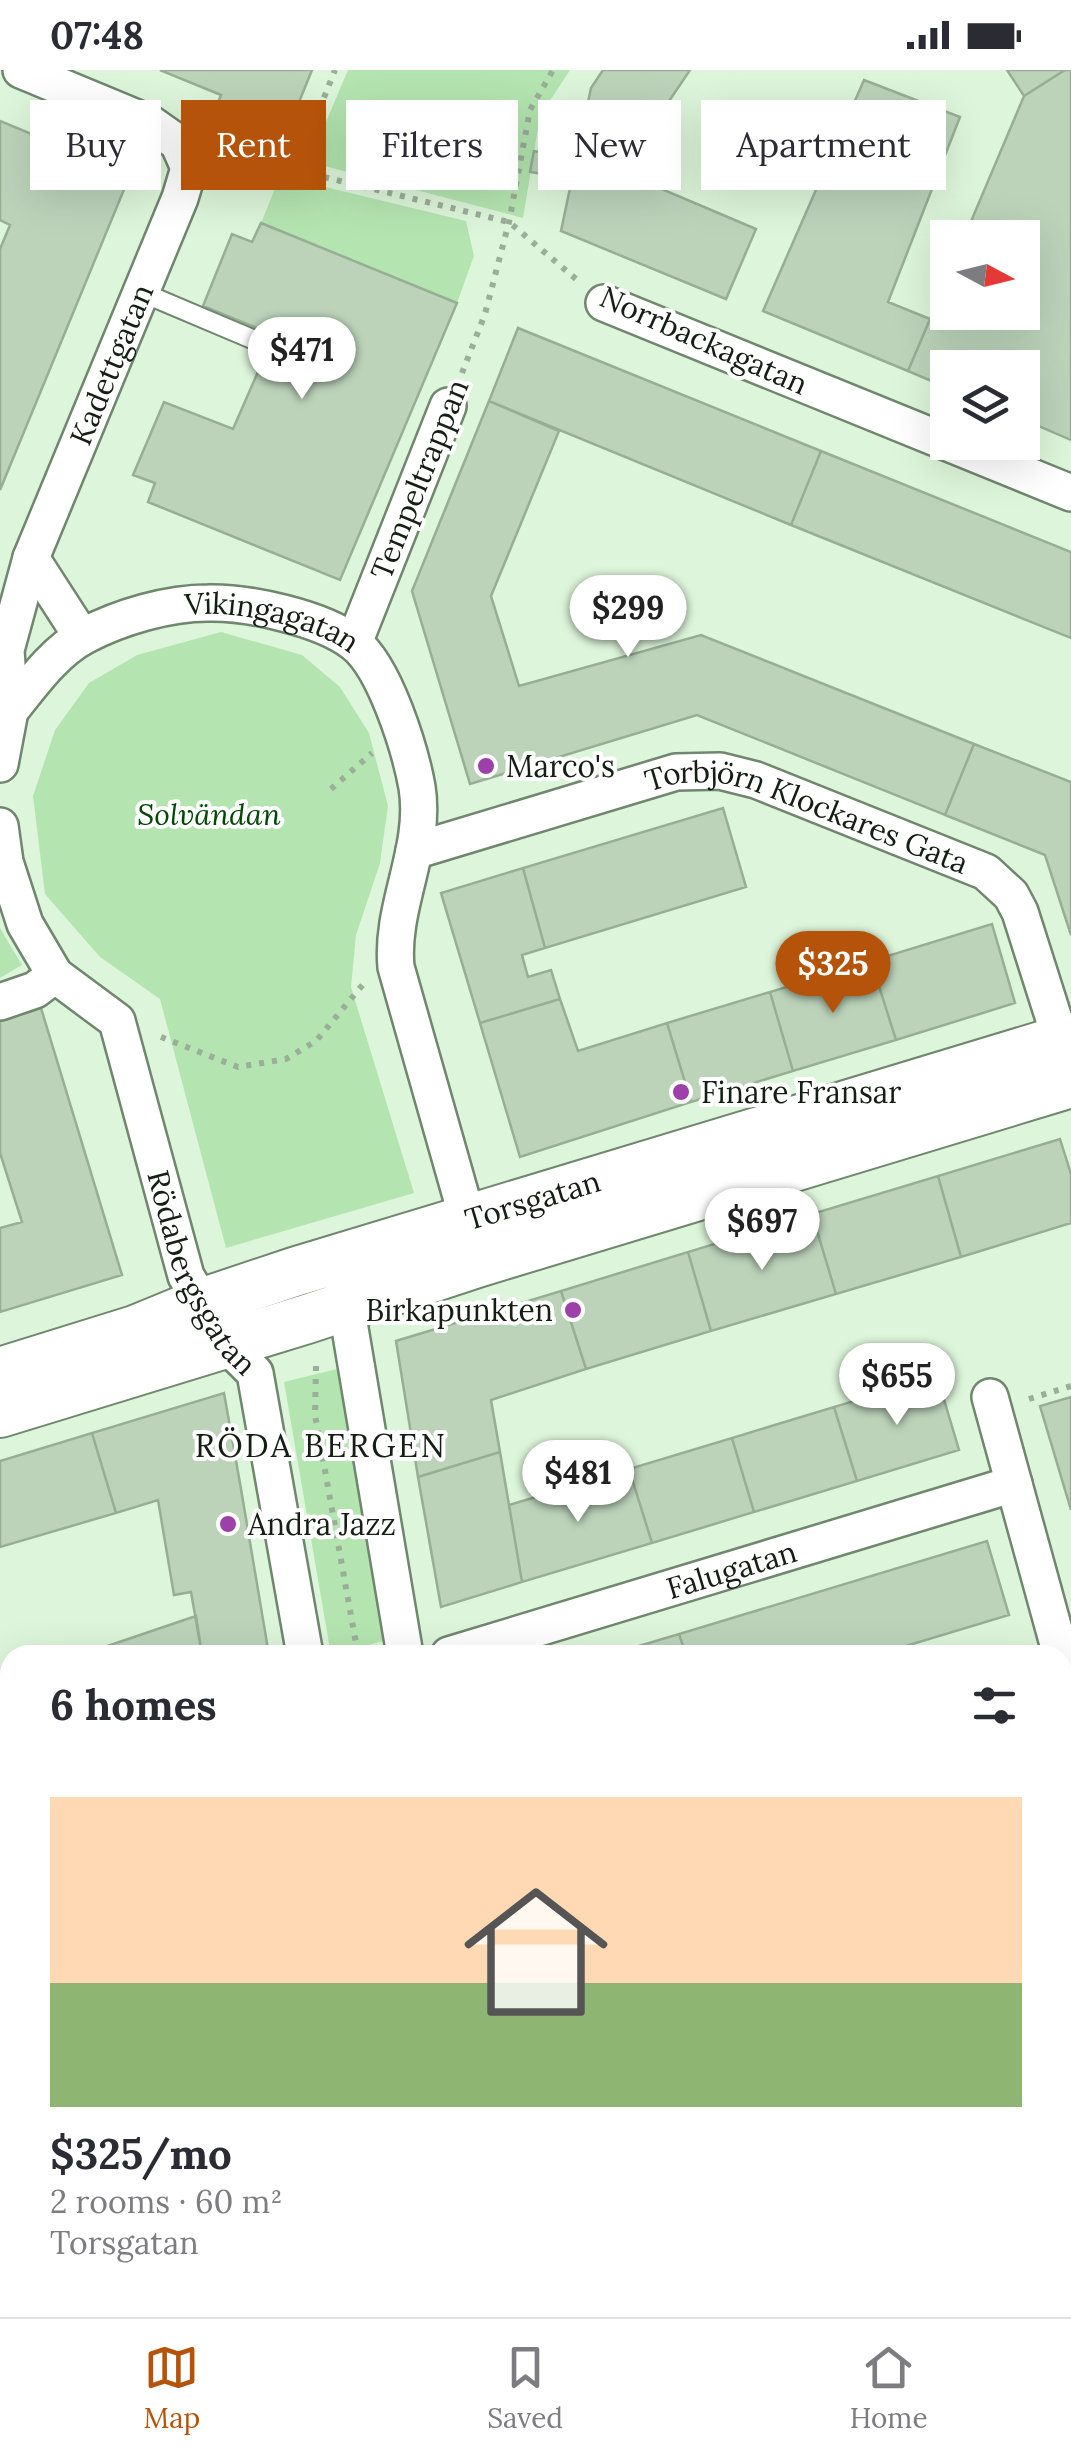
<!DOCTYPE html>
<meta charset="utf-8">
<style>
:root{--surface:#fff;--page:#f7f7f7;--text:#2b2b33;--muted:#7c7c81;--line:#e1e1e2;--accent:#b45309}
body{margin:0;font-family:Lora,serif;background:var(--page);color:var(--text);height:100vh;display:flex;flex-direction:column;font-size:38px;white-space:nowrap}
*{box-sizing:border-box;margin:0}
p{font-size:32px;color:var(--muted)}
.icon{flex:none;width:55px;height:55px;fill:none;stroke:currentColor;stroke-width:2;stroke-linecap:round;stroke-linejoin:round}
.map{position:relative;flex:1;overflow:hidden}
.side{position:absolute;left:0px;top:1575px;width:1072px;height:672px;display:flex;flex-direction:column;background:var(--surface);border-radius:30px 30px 0 0;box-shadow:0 10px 40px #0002}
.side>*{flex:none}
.banner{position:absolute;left:30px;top:30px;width:1012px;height:90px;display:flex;gap:20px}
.needle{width:65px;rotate:97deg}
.buttons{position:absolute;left:930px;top:150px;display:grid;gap:20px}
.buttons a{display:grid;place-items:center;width:110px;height:110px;border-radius:0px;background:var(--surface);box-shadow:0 10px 40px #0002;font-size:50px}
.price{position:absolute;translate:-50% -85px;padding:0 22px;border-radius:35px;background:#fff;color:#222;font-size:32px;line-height:65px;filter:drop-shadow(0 2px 5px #0008)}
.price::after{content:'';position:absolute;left:50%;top:60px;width:30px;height:22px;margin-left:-15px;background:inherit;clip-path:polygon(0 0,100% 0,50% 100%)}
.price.selected{background:var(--accent);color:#fff}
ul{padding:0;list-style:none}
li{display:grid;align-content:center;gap:20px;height:530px;padding:0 50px}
li span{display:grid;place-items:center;height:310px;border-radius:0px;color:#555}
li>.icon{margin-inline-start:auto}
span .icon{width:180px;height:180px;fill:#fffc;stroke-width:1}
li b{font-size:42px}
h2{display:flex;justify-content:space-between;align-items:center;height:120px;padding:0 50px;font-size:42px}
.chip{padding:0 35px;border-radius:0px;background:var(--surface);box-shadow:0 10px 40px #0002;font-size:35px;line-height:90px}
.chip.selected{background:var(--accent);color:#fff}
.status{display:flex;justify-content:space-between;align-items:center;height:70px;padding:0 50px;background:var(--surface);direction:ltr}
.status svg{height:28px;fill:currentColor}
.dock{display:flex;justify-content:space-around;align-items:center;height:140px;border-top:2px solid var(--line);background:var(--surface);font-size:28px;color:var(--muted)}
.dock a{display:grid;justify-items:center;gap:5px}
.dock .selected{color:var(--accent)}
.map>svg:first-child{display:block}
.green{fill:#b4e5b0}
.building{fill:#bcd3ba;stroke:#97ae95;stroke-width:2.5}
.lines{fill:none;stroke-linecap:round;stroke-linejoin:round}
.lane-casing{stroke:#70866e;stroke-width:22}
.street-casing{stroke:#70866e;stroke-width:40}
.secondary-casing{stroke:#70866e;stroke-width:52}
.path{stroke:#9bae99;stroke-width:6;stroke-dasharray:5 8;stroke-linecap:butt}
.lane{stroke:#fff;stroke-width:18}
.street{stroke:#fff;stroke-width:35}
.secondary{stroke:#fff;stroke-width:48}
.poi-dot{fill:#9d40a9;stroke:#fff;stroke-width:4}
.labels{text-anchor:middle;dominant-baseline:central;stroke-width:8;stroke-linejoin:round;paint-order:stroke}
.street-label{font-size:30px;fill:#151e14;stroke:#fff}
.poi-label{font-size:30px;fill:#151e14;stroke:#fff;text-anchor:start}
.park-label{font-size:30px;font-style:italic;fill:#014903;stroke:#fff}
.neighbourhood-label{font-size:32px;letter-spacing:2.5px;fill:#151e14;stroke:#fff}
</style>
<div class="status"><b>07:48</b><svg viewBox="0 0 49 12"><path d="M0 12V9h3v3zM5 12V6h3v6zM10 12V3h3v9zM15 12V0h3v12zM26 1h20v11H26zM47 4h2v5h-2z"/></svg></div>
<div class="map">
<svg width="1071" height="2247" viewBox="0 0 1071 2247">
<rect width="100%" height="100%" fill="#ddf5da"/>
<!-- green -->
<path class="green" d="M 348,0 L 570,0 L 540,46 L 523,148 L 309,92 Z
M 280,106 L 466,151 L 474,186 L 457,233 L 261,153 Z
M 221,562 L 302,585 L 340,617 L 369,663 L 388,736 L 380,793 L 356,865 L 351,917 L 414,1123 L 226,1178 L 160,929 L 100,887 L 45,824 L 33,726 L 55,660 L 89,613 L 137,585 Z
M 0,858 L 22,895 L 0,908 Z
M 337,1299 L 383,1571 L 331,1585 L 284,1312 Z
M 10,2109 L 10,2238 L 48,2238 L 45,2247 L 0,2247 L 0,2113 Z
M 253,2238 L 588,2238 L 562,2247 L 246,2247 Z"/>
<!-- building -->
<path class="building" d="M 160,0 L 312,0 L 282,74 L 212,47 L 221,25 Z
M 603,0 L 690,0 L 659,46 L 645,112 L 756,159 L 726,229 L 561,161 L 591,18 Z
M 1007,0 L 1065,0 L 1024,26 Z
M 1065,0 L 1071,0 L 1071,370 L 1022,349 L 1022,298 L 948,298 L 948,318 L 908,301 L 948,207 L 948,242 L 1022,242 L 1022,168 L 964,168 L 1024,26 Z
M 864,10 L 960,47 L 888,232 L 930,249 L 908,301 L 763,241 Z
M 0,51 L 130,105 L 0,420 L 0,179 L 10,155 L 0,150 Z
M 534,81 L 555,85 L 550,105 L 530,102 Z
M 261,153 L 457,233 L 340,510 L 148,432 L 155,413 L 133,405 L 164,332 L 233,359 L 274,265 L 203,236 L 232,164 L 252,172 Z
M 518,258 L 821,381 L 791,455 L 489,331 Z
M 489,331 L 559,361 L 491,526 L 519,616 L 701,565 L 974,674 L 945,745 L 697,645 L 470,714 L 412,521 Z
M 821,381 L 1071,482 L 1071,568 L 791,455 Z
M 974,674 L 1071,712 L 1071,865 L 1045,785 L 945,745 Z
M 723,738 L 746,817 L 545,878 L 523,798 Z
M 523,798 L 545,878 L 522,885 L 528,907 L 551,900 L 560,929 L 480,953 L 441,823 Z
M 992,854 L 1015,933 L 896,970 L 871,891 Z
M 871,891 L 896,970 L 793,1001 L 770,922 Z
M 770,922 L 793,1001 L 691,1032 L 667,953 Z
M 560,929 L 578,981 L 667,953 L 691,1032 L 520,1087 L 480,953 Z
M 41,938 L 122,1205 L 0,1242 L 0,1158 L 22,1152 L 0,1083 L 0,951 Z
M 1060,1069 L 1071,1104 L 1071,1153 L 961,1187 L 938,1106 Z
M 938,1106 L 961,1187 L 836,1224 L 812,1144 Z
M 812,1144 L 836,1224 L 711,1261 L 688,1182 Z
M 688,1182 L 711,1261 L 586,1299 L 561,1221 Z
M 561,1221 L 586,1299 L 491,1330 L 500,1382 L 418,1407 L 396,1271 Z
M 937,1306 L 959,1380 L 857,1411 L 834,1337 Z
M 224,1323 L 241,1419 L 269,1585 L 202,1585 L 191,1522 L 174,1525 L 158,1430 L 116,1443 L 92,1363 Z
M 1071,1327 L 1071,1440 L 1040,1336 Z
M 834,1337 L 857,1411 L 754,1442 L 732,1368 Z
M 92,1363 L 116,1443 L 0,1477 L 0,1391 Z
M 732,1368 L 754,1442 L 652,1473 L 629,1399 Z
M 500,1382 L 522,1512 L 441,1537 L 418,1407 Z
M 629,1399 L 652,1473 L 522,1512 L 509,1435 Z
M 987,1471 L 1009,1545 L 876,1585 L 686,1585 L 679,1564 Z
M 196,1546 L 202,1585 L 81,1585 Z
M 679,1564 L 686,1585 L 610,1585 L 639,1576 Z
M 10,1609 L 10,1691 L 0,1695 L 0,1613 Z
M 10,1792 L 10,1874 L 0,1877 L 0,1795 Z
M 1071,1914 L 1071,2074 L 1062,2087 L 1062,1928 Z
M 10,1987 L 10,2068 L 0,2072 L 0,1990 Z
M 92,2238 L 171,2238 L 169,2247 L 89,2247 Z
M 832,2238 L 971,2238 L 963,2247 L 819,2247 Z"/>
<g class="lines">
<!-- lane casing -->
<g class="lane-casing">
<path id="lane" d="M 141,222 L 264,274"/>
</g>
<!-- street casing -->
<g class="street-casing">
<g id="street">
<path d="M 604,233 L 1071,423"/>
<path d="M 31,488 L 82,567"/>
<path d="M 354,573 L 448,336"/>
<path id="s1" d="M 10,641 C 31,615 54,582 84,566 C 120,547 168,533 208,533 C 248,532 322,548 354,573 C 385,597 410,679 417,717 C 427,779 390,836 396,897 L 474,1172"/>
<path id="s2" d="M 0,694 L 10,641 L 6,580 L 31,488 L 180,128 L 189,98 L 178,73 L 151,54 L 21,0"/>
<path id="s3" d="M 0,756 L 5,792 L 25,854 L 55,905 L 117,951 L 186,1206 L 226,1274 L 255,1303 L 305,1585"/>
<path id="s4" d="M 414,781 L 676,702 L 720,701 L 756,710 L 986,802 L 1011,825 L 1020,842 L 1068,993"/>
<path d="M 0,932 L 35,920 L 55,905"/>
<path d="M 342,1211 L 405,1585"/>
<path d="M 990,1327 L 1061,1585"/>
<path id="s5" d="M 449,1585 L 1014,1414"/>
<path d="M 1068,1610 C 1062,1639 1063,1662 1071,1690"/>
<path d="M 0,1744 L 10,1741"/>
<path d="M 1062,1749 L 1071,1741"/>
<path d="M 0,2095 L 10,2091"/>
<path d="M 1062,2208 L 1071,2194"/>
<path d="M 259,2238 L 262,2247"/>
<path d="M 227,2247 L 229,2238"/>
<path d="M 629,2247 L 654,2238"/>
<path d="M 1038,2247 L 1044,2238"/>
</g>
</g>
<!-- secondary casing -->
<g class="secondary-casing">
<g id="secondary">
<path id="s6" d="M 0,1302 L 135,1260 L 201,1233 L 294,1202 L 1071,967"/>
<path d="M 0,1343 L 307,1249 L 480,1192 L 1071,1013"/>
</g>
</g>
<!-- path -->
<path class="path" d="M 221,99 L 295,100 L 509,152 L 576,209
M 295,100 L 335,0
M 462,303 L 485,244 L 509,152 L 530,40 L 553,0
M 331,719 L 372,683
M 161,967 L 238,997 L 286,989 L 316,971 L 365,912
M 316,1296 L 315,1345 L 357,1579
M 1029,1329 L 1071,1316
M 411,2238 L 414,2247
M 562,2238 L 564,2246
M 0,2244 L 10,2237"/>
<!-- lane -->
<use href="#lane" class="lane"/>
<!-- street -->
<use href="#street" class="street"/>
<!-- secondary -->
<use href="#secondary" class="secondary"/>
</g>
<!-- markers -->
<g class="poi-dot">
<circle cx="486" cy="696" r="10"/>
<circle cx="681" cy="1022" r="10"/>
<circle cx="573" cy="1240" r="10"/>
<circle cx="228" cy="1454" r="10"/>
</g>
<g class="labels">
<!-- street labels -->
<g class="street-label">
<text transform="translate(704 270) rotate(24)">Norrbackagatan</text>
<text stroke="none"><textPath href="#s2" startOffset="420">Kadettgatan</textPath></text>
<text transform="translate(419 409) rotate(-68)">Tempeltrappan</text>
<text stroke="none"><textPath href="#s1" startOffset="302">Vikingagatan</textPath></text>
<text stroke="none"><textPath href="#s4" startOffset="412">Torbjörn Klockares Gata</textPath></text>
<text stroke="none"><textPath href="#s6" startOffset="560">Torsgatan</textPath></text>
<text stroke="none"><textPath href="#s3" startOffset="505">Rödabergsgatan</textPath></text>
<text stroke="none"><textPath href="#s5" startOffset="295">Falugatan</textPath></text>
</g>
<!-- poi labels -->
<g class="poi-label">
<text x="506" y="696">Marco's</text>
<text x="701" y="1022">Finare Fransar</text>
<text x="553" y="1240" text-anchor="end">Birkapunkten</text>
<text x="248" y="1454">Andra Jazz</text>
</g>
<!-- park labels -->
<g class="park-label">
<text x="209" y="744">Solvändan</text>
</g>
<!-- neighbourhood labels -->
<g class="neighbourhood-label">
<text x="321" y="1375">RÖDA BERGEN</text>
</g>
</g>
</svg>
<div class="buttons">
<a><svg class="needle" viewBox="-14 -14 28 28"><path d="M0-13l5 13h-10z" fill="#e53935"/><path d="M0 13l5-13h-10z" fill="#7c7c81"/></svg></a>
<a><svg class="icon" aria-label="layers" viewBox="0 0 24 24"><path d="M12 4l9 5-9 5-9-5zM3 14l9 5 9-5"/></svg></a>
</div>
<b class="price" style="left:302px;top:332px">$471</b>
<b class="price" style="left:628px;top:590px">$299</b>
<b class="price selected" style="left:833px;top:946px">$325</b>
<b class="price" style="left:762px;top:1203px">$697</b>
<b class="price" style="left:897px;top:1358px">$655</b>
<b class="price" style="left:578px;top:1455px">$481</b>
<div class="banner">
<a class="chip">Buy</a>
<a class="chip selected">Rent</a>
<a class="chip">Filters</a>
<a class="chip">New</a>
<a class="chip">Apartment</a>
</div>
<section class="side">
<h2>6 homes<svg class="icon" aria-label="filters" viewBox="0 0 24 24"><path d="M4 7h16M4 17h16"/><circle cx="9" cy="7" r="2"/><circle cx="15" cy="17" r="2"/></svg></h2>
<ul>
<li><span style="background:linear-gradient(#ffd9b3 60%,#8fb573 0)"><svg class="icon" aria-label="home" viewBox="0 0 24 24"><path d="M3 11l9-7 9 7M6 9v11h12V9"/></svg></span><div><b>$325/mo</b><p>2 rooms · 60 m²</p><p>Torsgatan</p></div></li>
</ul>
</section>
</div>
<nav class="dock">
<a class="selected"><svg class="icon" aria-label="map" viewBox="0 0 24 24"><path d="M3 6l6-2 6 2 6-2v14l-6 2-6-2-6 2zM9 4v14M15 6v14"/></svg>Map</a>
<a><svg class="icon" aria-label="saved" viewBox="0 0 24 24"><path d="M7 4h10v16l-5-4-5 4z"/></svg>Saved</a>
<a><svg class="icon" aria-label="home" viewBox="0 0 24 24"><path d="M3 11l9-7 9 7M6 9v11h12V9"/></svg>Home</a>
</nav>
